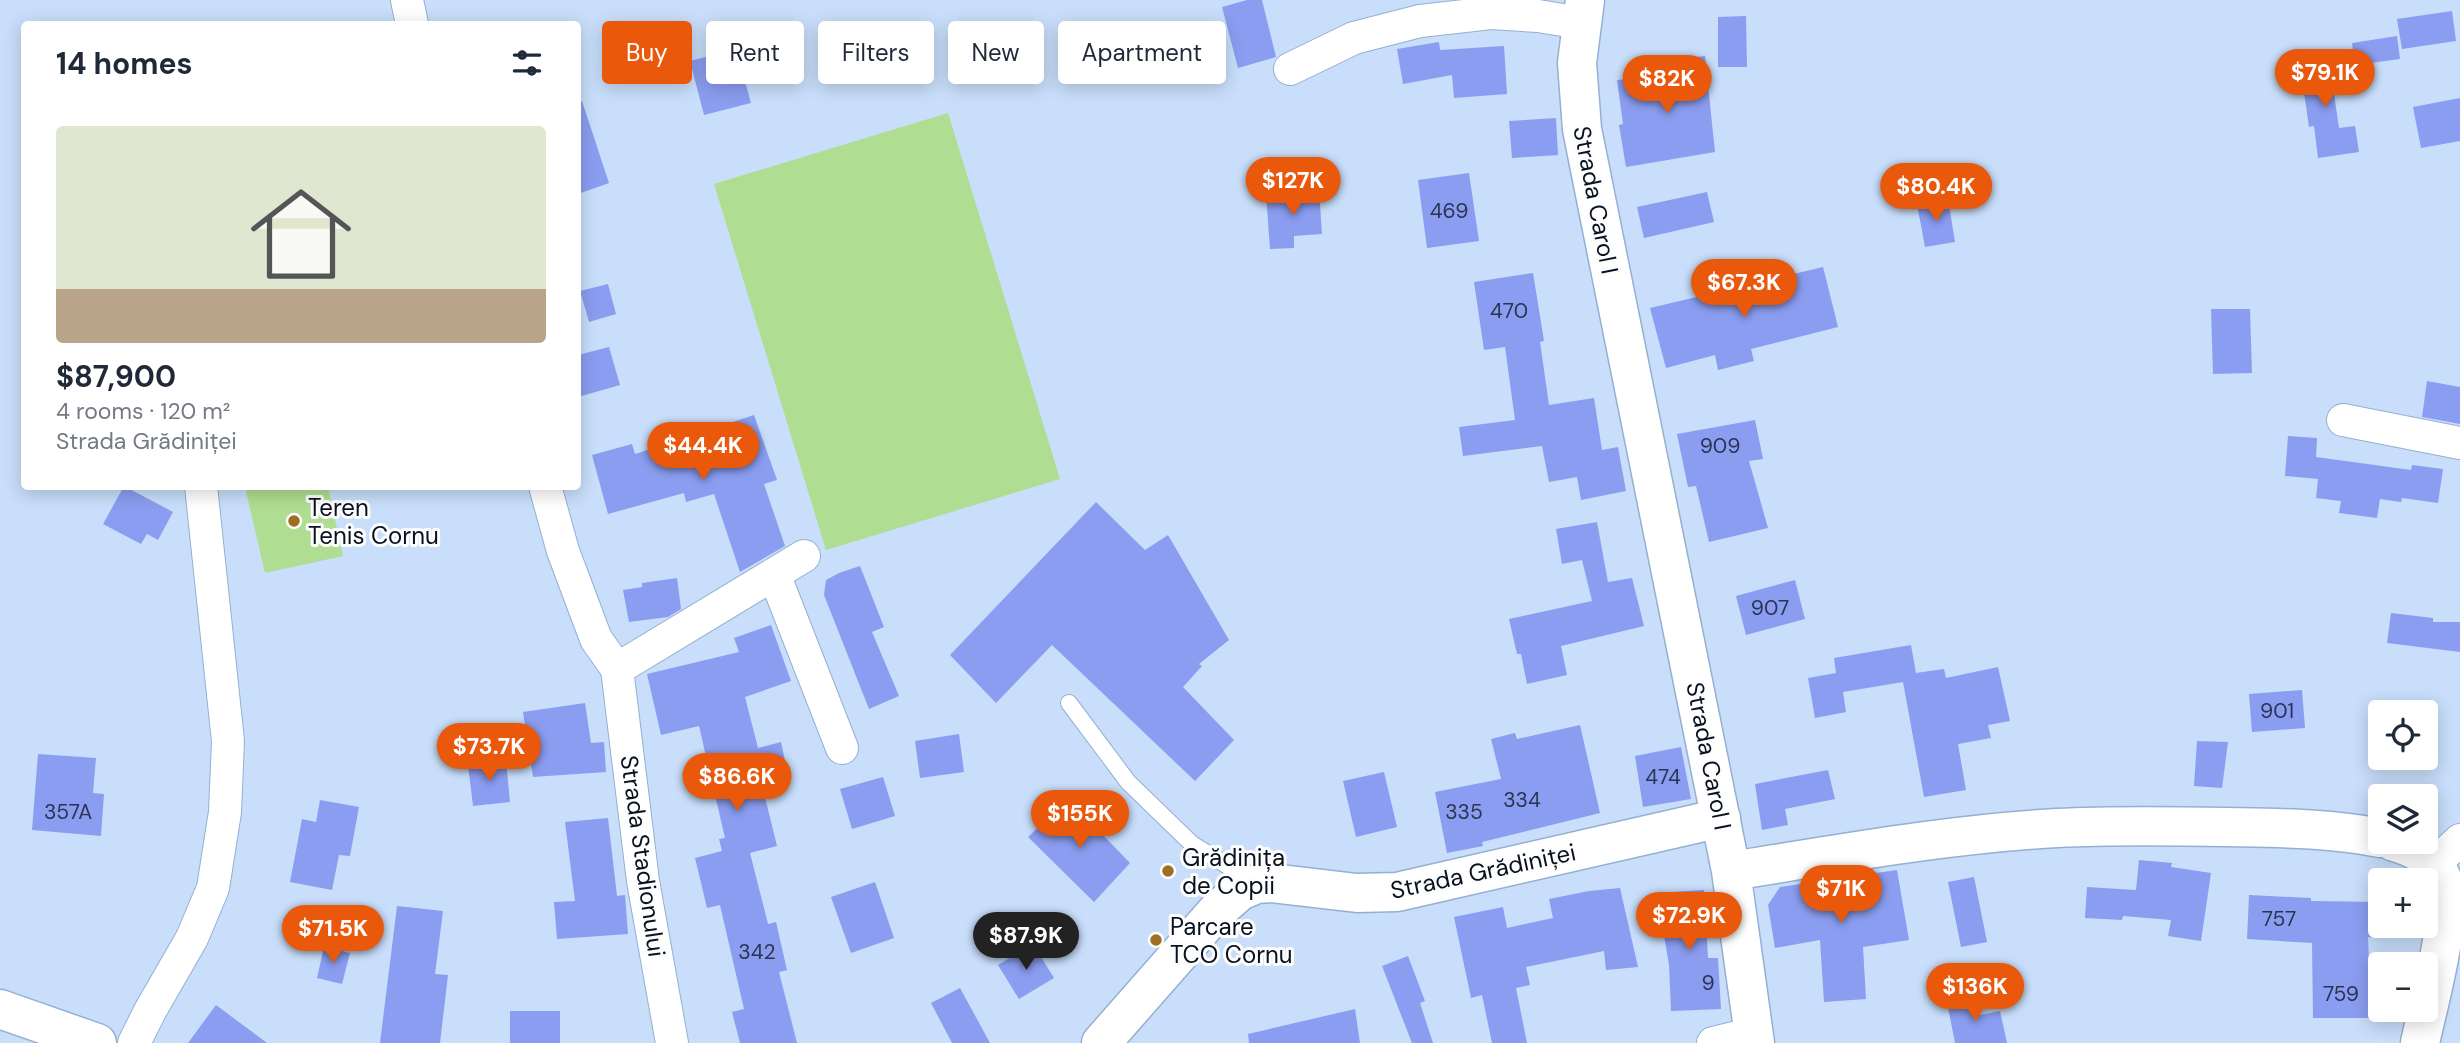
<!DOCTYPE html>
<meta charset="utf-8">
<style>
:root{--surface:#fff;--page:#f2f2f3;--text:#1f2937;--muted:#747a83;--line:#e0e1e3;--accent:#ea580c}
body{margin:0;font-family:"DM Sans",sans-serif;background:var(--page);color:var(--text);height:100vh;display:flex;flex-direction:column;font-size:26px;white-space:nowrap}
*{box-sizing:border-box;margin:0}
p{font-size:23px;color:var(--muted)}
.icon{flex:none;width:38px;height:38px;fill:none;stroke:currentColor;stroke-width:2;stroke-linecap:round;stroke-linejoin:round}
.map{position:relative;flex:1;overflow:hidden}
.details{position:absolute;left:21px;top:21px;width:560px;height:469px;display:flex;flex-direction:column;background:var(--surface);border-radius:7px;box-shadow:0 4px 18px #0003}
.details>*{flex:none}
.hud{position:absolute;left:602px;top:21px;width:665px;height:63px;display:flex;gap:14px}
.fabs{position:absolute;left:2368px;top:700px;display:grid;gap:14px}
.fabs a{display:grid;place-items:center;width:70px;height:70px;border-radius:7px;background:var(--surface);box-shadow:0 4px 18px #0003;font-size:35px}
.price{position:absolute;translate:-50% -60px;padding:0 16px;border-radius:24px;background:var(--accent);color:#fff;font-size:23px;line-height:46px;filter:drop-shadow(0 2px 4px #0008)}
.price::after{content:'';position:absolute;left:50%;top:42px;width:21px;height:16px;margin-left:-10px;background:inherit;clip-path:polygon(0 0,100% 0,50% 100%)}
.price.selected{background:#222;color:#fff}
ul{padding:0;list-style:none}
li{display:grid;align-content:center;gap:14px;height:371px;padding:0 35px}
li+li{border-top:2px solid var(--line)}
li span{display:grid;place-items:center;height:217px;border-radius:7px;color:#555}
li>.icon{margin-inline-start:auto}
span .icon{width:126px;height:126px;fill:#fffc;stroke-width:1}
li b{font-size:30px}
h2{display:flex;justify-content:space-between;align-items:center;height:84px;padding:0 35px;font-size:30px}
.tag{padding:0 24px;border-radius:7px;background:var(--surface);box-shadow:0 4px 18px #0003;font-size:24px;line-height:63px}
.tag.selected{background:var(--accent);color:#fff}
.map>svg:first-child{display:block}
.green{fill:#afdd92}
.building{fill:#8b9df0}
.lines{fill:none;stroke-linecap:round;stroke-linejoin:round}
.lane-casing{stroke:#94b0d1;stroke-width:18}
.street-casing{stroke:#94b0d1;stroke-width:34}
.secondary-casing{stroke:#94b0d1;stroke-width:41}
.lane{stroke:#fff;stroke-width:16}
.street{stroke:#fff;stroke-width:32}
.secondary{stroke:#fff;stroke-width:38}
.poi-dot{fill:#9f6e22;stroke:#fdfdfd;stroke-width:2.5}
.labels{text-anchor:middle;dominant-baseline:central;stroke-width:6;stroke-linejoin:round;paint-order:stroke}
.number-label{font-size:21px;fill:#293452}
.street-label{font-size:24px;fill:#08111d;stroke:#fdfdfd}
.poi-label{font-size:24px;fill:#08111d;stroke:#fdfdfd;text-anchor:start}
</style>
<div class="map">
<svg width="2460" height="1043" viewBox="0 0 2460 1043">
<rect width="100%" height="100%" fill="#c8defa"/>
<!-- green -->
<path class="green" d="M 948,113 L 1060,479 L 826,550 L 714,184 Z
M 245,487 L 328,487 L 343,556 L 265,573 Z"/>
<!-- building -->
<path class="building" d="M 1247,0 L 1262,0 L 1276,57 L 1238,68 L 1222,7 Z
M 2452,11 L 2456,41 L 2402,49 L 2397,19 Z
M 1746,16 L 1747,67 L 1718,67 L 1718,17 Z
M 2397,36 L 2400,59 L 2355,65 L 2352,43 Z
M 1439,42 L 1440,50 L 1504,46 L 1507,94 L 1454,98 L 1452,75 L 1403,84 L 1397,49 Z
M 736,49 L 751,103 L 704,115 L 690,61 Z
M 2328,53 L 2339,128 L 2355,126 L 2359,152 L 2318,158 L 2314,126 L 2309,127 L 2299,58 Z
M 1705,56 L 1715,152 L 1626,167 L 1619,125 L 1623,124 L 1617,80 L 1674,74 L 1673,60 Z
M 2460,98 L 2460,141 L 2421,148 L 2413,107 Z
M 578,101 L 582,101 L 609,183 L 578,194 Z
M 1556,118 L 1558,155 L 1512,158 L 1509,121 Z
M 1469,173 L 1479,241 L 1427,248 L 1418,180 Z
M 1319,190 L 1322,234 L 1294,236 L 1294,248 L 1270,249 L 1266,194 Z
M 1707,192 L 1714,222 L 1644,238 L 1637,207 Z
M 1948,199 L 1955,242 L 1925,247 L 1917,204 Z
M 1823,267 L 1838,327 L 1751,349 L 1754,361 L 1718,370 L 1715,355 L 1666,368 L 1650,308 Z
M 1533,273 L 1544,341 L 1540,342 L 1549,405 L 1594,398 L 1602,450 L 1618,447 L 1626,491 L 1581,500 L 1577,477 L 1549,482 L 1542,446 L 1463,456 L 1459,427 L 1515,420 L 1505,347 L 1484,350 L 1474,282 Z
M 608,284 L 616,314 L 589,322 L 580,291 Z
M 2211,309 L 2250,309 L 2252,373 L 2213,374 Z
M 609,347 L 620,385 L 578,397 L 578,355 Z
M 2427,381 L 2460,387 L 2460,424 L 2422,417 Z
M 754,415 L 777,480 L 764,484 L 785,546 L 740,572 L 714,494 L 686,502 L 684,493 L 608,514 L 592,455 L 632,444 L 635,454 Z
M 1755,420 L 1763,459 L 1749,461 L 1768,528 L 1709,542 L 1696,486 L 1688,487 L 1677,434 Z
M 2288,436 L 2317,438 L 2316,457 L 2411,470 L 2412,465 L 2443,469 L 2438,503 L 2402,498 L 2401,502 L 2380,499 L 2377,518 L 2339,513 L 2341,501 L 2316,498 L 2318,479 L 2285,476 Z
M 124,486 L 173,512 L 158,540 L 147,534 L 141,544 L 103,524 Z
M 1096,502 L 1145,550 L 1168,535 L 1229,640 L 1199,664 L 1202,666 L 1183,687 L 1234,740 L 1195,781 L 1052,645 L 996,703 L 950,655 Z
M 1597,522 L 1608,582 L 1632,578 L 1644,626 L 1561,646 L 1567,675 L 1527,684 L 1521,654 L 1517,654 L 1509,619 L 1592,601 L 1582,560 L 1562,564 L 1556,529 Z
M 860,566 L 884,627 L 872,632 L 899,696 L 869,709 L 824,595 L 826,580 L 839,573 Z
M 677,578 L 681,609 L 668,617 L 629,622 L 623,590 L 642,587 L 642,583 Z
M 1795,580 L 1805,619 L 1746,635 L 1736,596 Z
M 2391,613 L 2433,618 L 2433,622 L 2460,622 L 2460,652 L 2387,643 Z
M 771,625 L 791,681 L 745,697 L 758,748 L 781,742 L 788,775 L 761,781 L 777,846 L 750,853 L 768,924 L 776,922 L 787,970 L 779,972 L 797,1043 L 740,1043 L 732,1012 L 744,1009 L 720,905 L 707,908 L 695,858 L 722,851 L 719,839 L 725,838 L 699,726 L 661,735 L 647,674 L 739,652 L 734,638 Z
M 1911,645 L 1916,673 L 1944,669 L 1946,678 L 1998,667 L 2010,721 L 1988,725 L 1991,738 L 1958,744 L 1966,790 L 1924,797 L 1903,682 L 1843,692 L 1846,712 L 1815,718 L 1808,678 L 1836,673 L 1834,658 Z
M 2302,690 L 2305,728 L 2252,732 L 2249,694 Z
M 585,703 L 591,743 L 604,742 L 606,772 L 533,777 L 523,712 Z
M 1580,725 L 1600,813 L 1482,842 L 1483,846 L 1447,853 L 1435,792 L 1501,779 L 1491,739 L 1515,733 L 1517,739 Z
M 959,734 L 964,772 L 920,778 L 915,741 Z
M 2197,741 L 2228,742 L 2222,788 L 2194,786 Z
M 1681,747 L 1691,799 L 1643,807 L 1635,756 Z
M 38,754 L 96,758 L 93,793 L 104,794 L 101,836 L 32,830 Z
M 506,761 L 510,802 L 473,806 L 468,765 Z
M 1828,770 L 1835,799 L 1785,809 L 1788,825 L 1762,830 L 1755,784 Z
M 1384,772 L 1397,827 L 1356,837 L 1343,781 Z
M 883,777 L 895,816 L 852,829 L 840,789 Z
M 1068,799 L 1130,863 L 1094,902 L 1028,837 Z
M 320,800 L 359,807 L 350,856 L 339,855 L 332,890 L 290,882 L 302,819 L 316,822 Z
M 608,818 L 617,896 L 625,895 L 628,934 L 557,939 L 554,902 L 575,901 L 565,822 Z
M 2139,860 L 2172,863 L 2171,867 L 2211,873 L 2201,941 L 2168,936 L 2171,920 L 2123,916 L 2122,920 L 2085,918 L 2087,887 L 2136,890 Z
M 1897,870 L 1909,940 L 1863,947 L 1866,999 L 1824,1002 L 1820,940 L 1775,948 L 1768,905 L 1780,887 Z
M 1974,877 L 1987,942 L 1961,947 L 1948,882 Z
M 875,882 L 894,938 L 851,953 L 831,897 Z
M 1620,888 L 1638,967 L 1606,970 L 1604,951 L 1526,967 L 1530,985 L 1516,988 L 1527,1043 L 1492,1043 L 1482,995 L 1471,998 L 1454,917 L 1503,907 L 1507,928 L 1553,918 L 1549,899 L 1589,891 Z
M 1704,890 L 1708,958 L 1718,958 L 1721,1009 L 1671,1011 L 1669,965 L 1657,893 Z
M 2249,895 L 2311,898 L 2311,901 L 2380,902 L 2380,938 L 2368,937 L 2371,1018 L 2313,1018 L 2312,943 L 2247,939 Z
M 397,906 L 443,911 L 435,974 L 448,975 L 440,1043 L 380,1043 Z
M 1033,944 L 1054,978 L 1019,999 L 998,965 Z
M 324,947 L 350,953 L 342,984 L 317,978 Z
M 1408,956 L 1425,1001 L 1420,1003 L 1433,1043 L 1412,1043 L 1382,966 Z
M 960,988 L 990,1043 L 952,1043 L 931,1003 Z
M 1976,997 L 1980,1015 L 2000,1011 L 2007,1043 L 1955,1043 L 1947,1002 Z
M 216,1005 L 267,1043 L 188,1043 Z
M 1355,1009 L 1360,1043 L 1249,1043 L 1248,1034 Z
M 510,1011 L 560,1011 L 560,1043 L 510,1043 Z"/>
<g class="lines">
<!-- lane casing -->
<g class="lane-casing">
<path id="lane" d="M 1069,703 L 1128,782 L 1192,844 L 1254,882"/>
</g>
<!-- street casing -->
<g class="street-casing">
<path id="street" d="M 407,0 L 412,24
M 1290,69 L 1354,38 L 1420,21 L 1491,13 L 1538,16 L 1581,23
M 2343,420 L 2460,443
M 545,486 L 563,551 L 596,639 L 617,669 L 643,881 L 672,1043
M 774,574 L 842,748
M 617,669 L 804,556
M 2434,864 L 2460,840
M 134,1043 L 150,1011 L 192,938 L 213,888 L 225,812 L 228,741 L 201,486
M 1713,1043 L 1754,1033"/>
</g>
<!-- secondary casing -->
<g class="secondary-casing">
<path id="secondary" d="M 1585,0 L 1577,63 L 1582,129 L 1731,871 L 1755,1043
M 2394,842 C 2413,847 2432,858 2441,876 C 2456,909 2428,1005 2420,1043
M 1731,871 C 1839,854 1948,834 2057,828 C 2114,825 2170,826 2227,827 C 2278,828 2330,828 2380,838
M 0,1009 L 97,1043
M 1101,1043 L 1217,911 L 1240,891 L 1257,884 L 1272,883 L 1357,893 L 1397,892 L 1721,818"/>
</g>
<!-- lane -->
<use href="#lane" class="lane"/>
<!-- street -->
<use href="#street" class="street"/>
<!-- secondary -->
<use href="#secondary" class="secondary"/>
</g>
<!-- markers -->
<g class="poi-dot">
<circle cx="294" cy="521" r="7"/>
<circle cx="1168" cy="871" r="7"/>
<circle cx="1156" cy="940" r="7"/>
</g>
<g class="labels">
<!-- number labels -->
<g class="number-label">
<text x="1449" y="211">469</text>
<text x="1509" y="311">470</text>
<text x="1720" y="446">909</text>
<text x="1770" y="608">907</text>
<text x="2277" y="711">901</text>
<text x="1663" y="777">474</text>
<text x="1522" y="800">334</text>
<text x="68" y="812">357A</text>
<text x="1464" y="812">335</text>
<text x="2279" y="919">757</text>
<text x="757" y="952">342</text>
<text x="1708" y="983">9</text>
<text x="2341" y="994">759</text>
</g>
<!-- street labels -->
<g class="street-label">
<text transform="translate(1596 200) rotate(79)">Strada Carol I</text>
<text transform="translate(1709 756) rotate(79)">Strada Carol I</text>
<text transform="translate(643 856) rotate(82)">Strada Stadionului</text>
<text transform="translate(1483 871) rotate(-12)">Strada Grădiniței</text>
</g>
<!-- poi labels -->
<g class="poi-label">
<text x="308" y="507">Teren<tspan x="308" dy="28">Tenis Cornu</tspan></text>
<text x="1182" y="857">Grădinița<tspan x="1182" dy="28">de Copii</tspan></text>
<text x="1170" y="926">Parcare<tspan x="1170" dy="28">TCO Cornu</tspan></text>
</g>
</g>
</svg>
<div class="fabs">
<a><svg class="icon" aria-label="locate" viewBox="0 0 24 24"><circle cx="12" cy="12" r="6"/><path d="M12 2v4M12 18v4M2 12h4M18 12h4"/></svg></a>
<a><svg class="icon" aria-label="layers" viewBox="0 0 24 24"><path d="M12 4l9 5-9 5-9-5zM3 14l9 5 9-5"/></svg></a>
<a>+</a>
<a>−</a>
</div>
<b class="price" style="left:2325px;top:109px">$79.1K</b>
<b class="price" style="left:1667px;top:115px">$82K</b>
<b class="price" style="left:1293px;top:217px">$127K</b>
<b class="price" style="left:1936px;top:223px">$80.4K</b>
<b class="price" style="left:1744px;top:319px">$67.3K</b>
<b class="price" style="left:703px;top:482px">$44.4K</b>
<b class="price" style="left:489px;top:783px">$73.7K</b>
<b class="price" style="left:737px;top:813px">$86.6K</b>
<b class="price" style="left:1080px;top:850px">$155K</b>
<b class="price" style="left:1841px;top:925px">$71K</b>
<b class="price" style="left:1689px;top:952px">$72.9K</b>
<b class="price" style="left:333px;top:965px">$71.5K</b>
<b class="price selected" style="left:1026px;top:972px">$87.9K</b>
<b class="price" style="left:1975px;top:1023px">$136K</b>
<div class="hud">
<a class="tag selected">Buy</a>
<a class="tag">Rent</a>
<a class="tag">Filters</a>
<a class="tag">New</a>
<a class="tag">Apartment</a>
</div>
<section class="details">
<h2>14 homes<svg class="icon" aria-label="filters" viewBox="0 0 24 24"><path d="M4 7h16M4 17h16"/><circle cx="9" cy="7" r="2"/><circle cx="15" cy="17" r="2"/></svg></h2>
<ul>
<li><span style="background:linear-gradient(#dfe7d0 75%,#b9a48a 0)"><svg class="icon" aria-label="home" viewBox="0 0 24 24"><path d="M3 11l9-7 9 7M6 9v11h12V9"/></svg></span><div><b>$87,900</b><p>4 rooms · 120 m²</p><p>Strada Grădiniței</p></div></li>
</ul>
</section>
</div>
